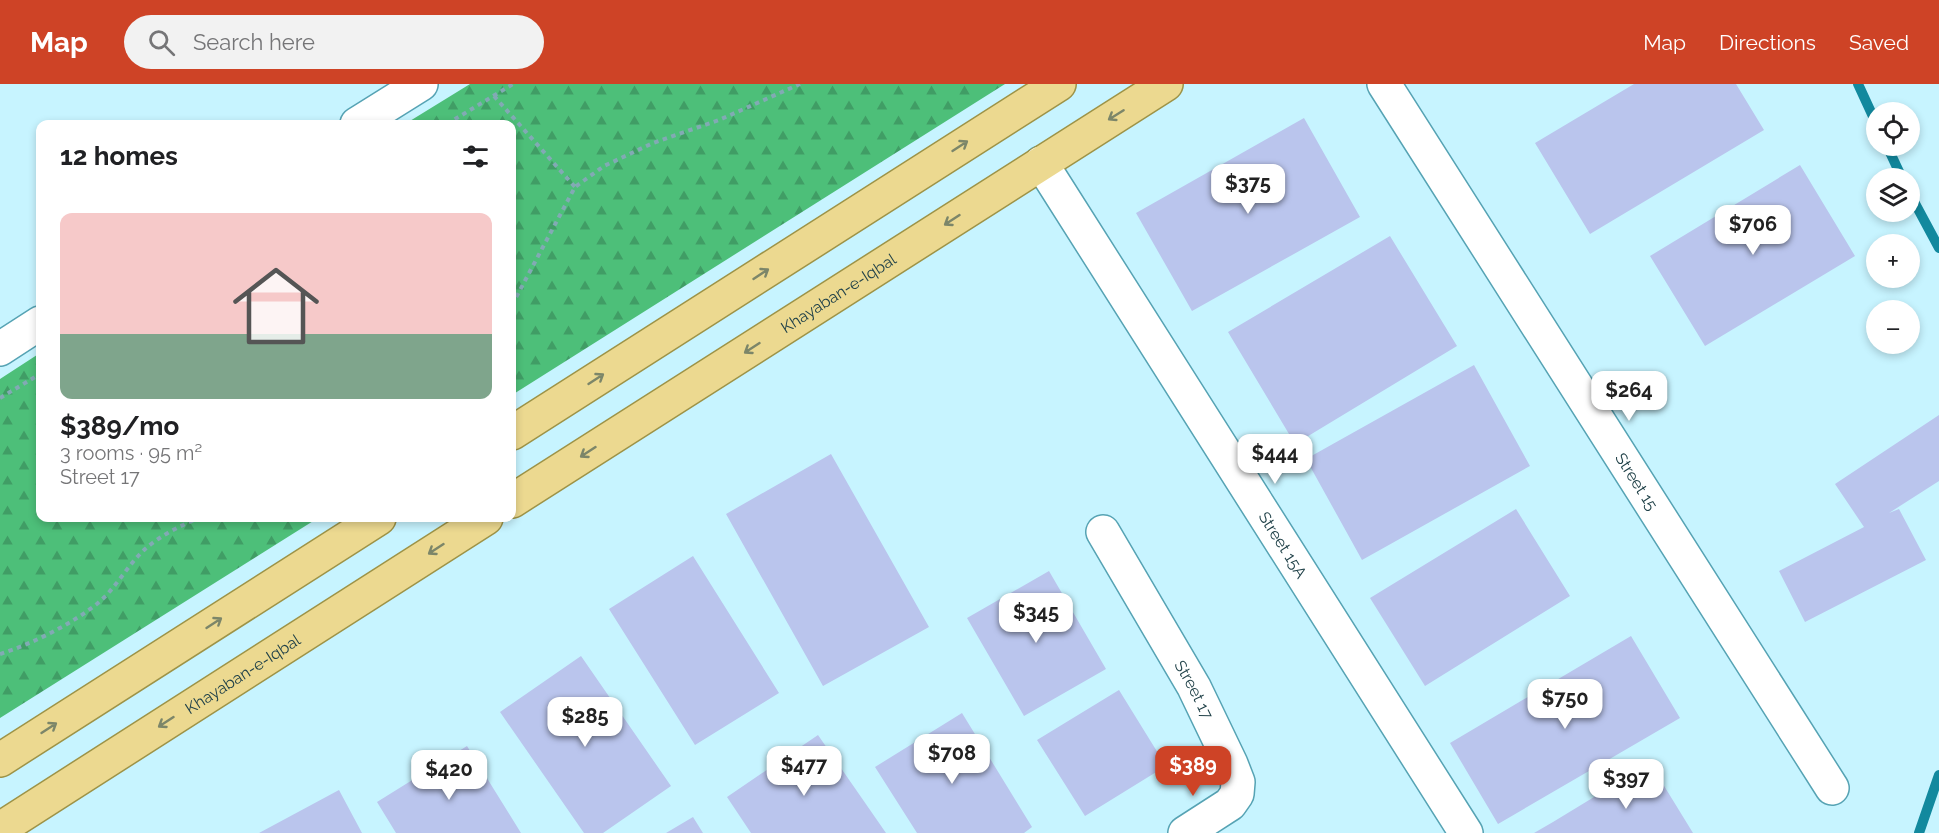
<!DOCTYPE html>
<meta charset="utf-8">
<style>
:root{--surface:#fff;--page:#f2f2f2;--text:#202124;--muted:#757577;--line:#e0e0e0;--accent:#ce4326}
body{margin:0;font-family:Raleway,sans-serif;background:var(--page);color:var(--text);height:100vh;display:flex;flex-direction:column;font-size:22px;white-space:nowrap}
*{box-sizing:border-box;margin:0}
p{font-size:20px;color:var(--muted)}
.icon{flex:none;width:33px;height:33px;fill:none;stroke:currentColor;stroke-width:2;stroke-linecap:round;stroke-linejoin:round}
.map{position:relative;flex:1;overflow:hidden}
.details{position:absolute;left:36px;top:36px;width:480px;height:402px;display:flex;flex-direction:column;background:var(--surface);border-radius:12px;box-shadow:0 3px 9px #0003}
.details>*{flex:none}
.tools{position:absolute;left:1866px;top:18px;display:grid;gap:12px}
.tools a{display:grid;place-items:center;width:54px;height:54px;border-radius:50%;background:var(--surface);box-shadow:0 3px 9px #0003;font-size:30px}
.price{position:absolute;translate:-50% -51px;padding:0 14px;border-radius:12px;background:#fff;color:#222;font-size:20px;line-height:39px;filter:drop-shadow(0 2px 3px #0008)}
.price::after{content:'';position:absolute;left:50%;top:36px;width:18px;height:14px;margin-left:-9px;background:inherit;clip-path:polygon(0 0,100% 0,50% 100%)}
.price.on{background:var(--accent);color:#fff}
ul{padding:0;list-style:none}
li{display:grid;align-content:center;gap:12px;height:318px;padding:0 24px}
li+li{border-top:2px solid var(--line)}
li span{display:grid;place-items:center;height:186px;border-radius:12px;color:#555}
li>.icon{margin-inline-start:auto}
span .icon{width:108px;height:108px;fill:#fffc;stroke-width:1}
li b{font-size:26px}
h2{display:flex;justify-content:space-between;align-items:center;height:72px;padding:0 24px;font-size:26px}
header{display:flex;align-items:center;gap:36px;box-sizing:border-box;height:84px;padding:0 30px;background:var(--accent);color:#fff}
header strong{font-size:28px}
nav{display:flex;gap:33px;margin-inline-start:auto;font-size:21px}
.search{width:420px;height:54px;background:var(--page);display:flex;align-items:center;gap:15px;box-sizing:border-box;padding:0 21px;border-radius:33px;color:var(--muted);font-size:22px}
.map>svg:first-child{display:block}
.forest{fill:url(#forest-firs)}
.lines{fill:none;stroke-linecap:round;stroke-linejoin:round}
.stream{stroke:#12899e;stroke-width:10}
.building{fill:#bac5ed}
.minor-casing{stroke:#56a3b4;stroke-width:36}
.primary-casing{stroke:#9d9347;stroke-width:36}
.path{stroke:#82aab4;stroke-width:4;stroke-dasharray:4.5 4.5;stroke-linecap:butt}
.minor{stroke:#fff;stroke-width:33}
.primary{stroke:#ecd990;stroke-width:33}
.oneway{stroke:#7c8669}
.labels{text-anchor:middle;dominant-baseline:central;stroke-width:4.5;stroke-linejoin:round;paint-order:stroke}
.street-label{font-size:16px;fill:#214249;stroke:#edfbff}
</style>
<header>
<strong>Map</strong>
<div class="search"><svg class="icon" aria-label="search" viewBox="0 0 24 24"><circle cx="10" cy="10" r="6"/><path d="M15 15l6 6"/></svg>Search here</div>
<nav><a>Map</a><a>Directions</a><a>Saved</a></nav>
</header>
<div class="map">
<svg width="1939" height="749" viewBox="0 0 1939 749">
<defs>
<pattern id="forest-firs" width="22" height="20" patternUnits="userSpaceOnUse" patternTransform="scale(1.5)"><rect width="22" height="20" fill="#4dbf79"/><path d="M5 1l3.5 6h-7zM16 11l3.5 6h-7z" fill="#409d65"/></pattern>
</defs>
<rect width="100%" height="100%" fill="#c7f4ff"/>
<!-- forest -->
<path class="forest" d="M 470,0 L 1005,0 L 512,311 L 512,40 L 405,40 Z
M 40,269 L 40,434 L 318,434 L 0,634 L 0,295 Z"/>
<g class="lines">
<!-- stream -->
<path class="stream" d="M 1858,0 L 1876,39
M 1887,62 L 1902,94
M 1910,110 L 1939,164
M 1919,749 L 1939,691"/>
</g>
<!-- building -->
<path class="building" d="M 1634,0 L 1736,0 L 1764,46 L 1590,150 L 1535,59 Z
M 1304,34 L 1360,133 L 1192,227 L 1136,129 Z
M 1800,81 L 1855,172 L 1705,262 L 1650,172 Z
M 1390,152 L 1457,262 L 1295,360 L 1228,248 Z
M 1474,281 L 1530,382 L 1362,476 L 1306,375 Z
M 1939,331 L 1939,397 L 1889,429 L 1899,425 L 1926,476 L 1805,538 L 1779,487 L 1864,443 L 1835,400 Z
M 831,370 L 929,543 L 823,602 L 726,430 Z
M 1516,425 L 1570,512 L 1425,602 L 1370,514 Z
M 693,472 L 779,609 L 695,661 L 609,525 Z
M 1049,487 L 1106,585 L 1024,632 L 967,534 Z
M 1631,552 L 1680,634 L 1498,740 L 1450,659 Z
M 581,572 L 671,702 L 603,749 L 584,749 L 500,628 Z
M 1119,606 L 1166,682 L 1085,732 L 1037,656 Z
M 962,629 L 1032,743 L 1024,749 L 917,749 L 875,683 Z
M 818,651 L 886,749 L 751,749 L 727,713 Z
M 467,662 L 521,749 L 396,749 L 377,718 Z
M 1650,679 L 1693,749 L 1534,749 L 1553,738 Z
M 339,706 L 362,749 L 259,749 Z
M 693,733 L 703,749 L 666,749 Z"/>
<g class="lines">
<!-- minor casing -->
<g class="minor-casing">
<g id="minor">
<path id="s1" d="M 1384,0 L 1832,704"/>
<path d="M 357,40 L 421,0"/>
<path id="s2" d="M 1041,79 L 1466,749"/>
<path d="M 0,265 L 40,239"/>
<path id="s3" d="M 1103,448 L 1194,603 L 1231,680 L 1238,698 L 1237,710 L 1230,720 L 1185,749"/>
</g>
</g>
<!-- primary casing -->
<g class="primary-casing">
<g id="primary">
<path d="M 512,349 L 1059,0"/>
<path id="s4" d="M 512,417 L 1166,0"/>
<path d="M 0,676 L 379,434"/>
<path id="s5" d="M 0,745 L 486,434"/>
</g>
</g>
<!-- path -->
<path class="path" d="M 494,12 L 575,103
M 447,40 L 513,0
M 512,221 L 575,103 L 604,82 L 653,59 L 719,36 L 800,0
M 0,314 L 40,290
M 0,570 C 32,560 72,540 98,519 C 116,504 127,482 144,466 C 158,453 181,441 199,434"/>
<!-- minor -->
<use href="#minor" class="minor"/>
<!-- primary -->
<use href="#primary" class="primary"/>
</g>
<!-- one-way arrows -->
<defs><path id="oneway-shaft" d="M-6 0H5M1.5-3L5.5 0L1.5 3" fill="none" stroke-width="1.6" stroke-linecap="round" stroke-linejoin="round" transform="scale(1.5)"/></defs>
<g class="oneway">
<use href="#oneway-shaft" transform="translate(1116 31) rotate(148)"/>
<use href="#oneway-shaft" transform="translate(960 62) rotate(-33)"/>
<use href="#oneway-shaft" transform="translate(952 136) rotate(147)"/>
<use href="#oneway-shaft" transform="translate(761 190) rotate(-33)"/>
<use href="#oneway-shaft" transform="translate(752 264) rotate(147)"/>
<use href="#oneway-shaft" transform="translate(596 295) rotate(-33)"/>
<use href="#oneway-shaft" transform="translate(588 368) rotate(147)"/>
<use href="#oneway-shaft" transform="translate(436 465) rotate(147)"/>
<use href="#oneway-shaft" transform="translate(214 539) rotate(-33)"/>
<use href="#oneway-shaft" transform="translate(166 638) rotate(147)"/>
<use href="#oneway-shaft" transform="translate(49 644) rotate(-33)"/>
</g>
<g class="labels">
<!-- street labels -->
<g class="street-label">
<text stroke="none"><textPath href="#s4" startOffset="387">Khayaban-e-Iqbal</textPath></text>
<text stroke="none"><textPath href="#s1" startOffset="471">Street 15</textPath></text>
<text stroke="none"><textPath href="#s2" startOffset="452">Street 15A</textPath></text>
<text stroke="none"><textPath href="#s5" startOffset="288">Khayaban-e-Iqbal</textPath></text>
<text stroke="none"><textPath href="#s3" startOffset="182">Street 17</textPath></text>
</g>
</g>
</svg>
<div class="tools">
<a><svg class="icon" aria-label="locate" viewBox="0 0 24 24"><circle cx="12" cy="12" r="6"/><path d="M12 2v4M12 18v4M2 12h4M18 12h4"/></svg></a>
<a><svg class="icon" aria-label="layers" viewBox="0 0 24 24"><path d="M12 4l9 5-9 5-9-5zM3 14l9 5 9-5"/></svg></a>
<a>+</a>
<a>−</a>
</div>
<b class="price" style="left:1248px;top:131px">$375</b>
<b class="price" style="left:1753px;top:172px">$706</b>
<b class="price" style="left:1629px;top:338px">$264</b>
<b class="price" style="left:1275px;top:401px">$444</b>
<b class="price" style="left:1036px;top:560px">$345</b>
<b class="price" style="left:1565px;top:646px">$750</b>
<b class="price" style="left:585px;top:664px">$285</b>
<b class="price" style="left:952px;top:701px">$708</b>
<b class="price" style="left:804px;top:713px">$477</b>
<b class="price on" style="left:1193px;top:713px">$389</b>
<b class="price" style="left:449px;top:717px">$420</b>
<b class="price" style="left:1626px;top:726px">$397</b>
<section class="details">
<h2>12 homes<svg class="icon" aria-label="filters" viewBox="0 0 24 24"><path d="M4 7h16M4 17h16"/><circle cx="9" cy="7" r="2"/><circle cx="15" cy="17" r="2"/></svg></h2>
<ul>
<li><span style="background:linear-gradient(#f6c9c9 65%,#7fa58c 0)"><svg class="icon" aria-label="home" viewBox="0 0 24 24"><path d="M3 11l9-7 9 7M6 9v11h12V9"/></svg></span><div><b>$389/mo</b><p>3 rooms · 95 m²</p><p>Street 17</p></div></li>
</ul>
</section>
</div>
